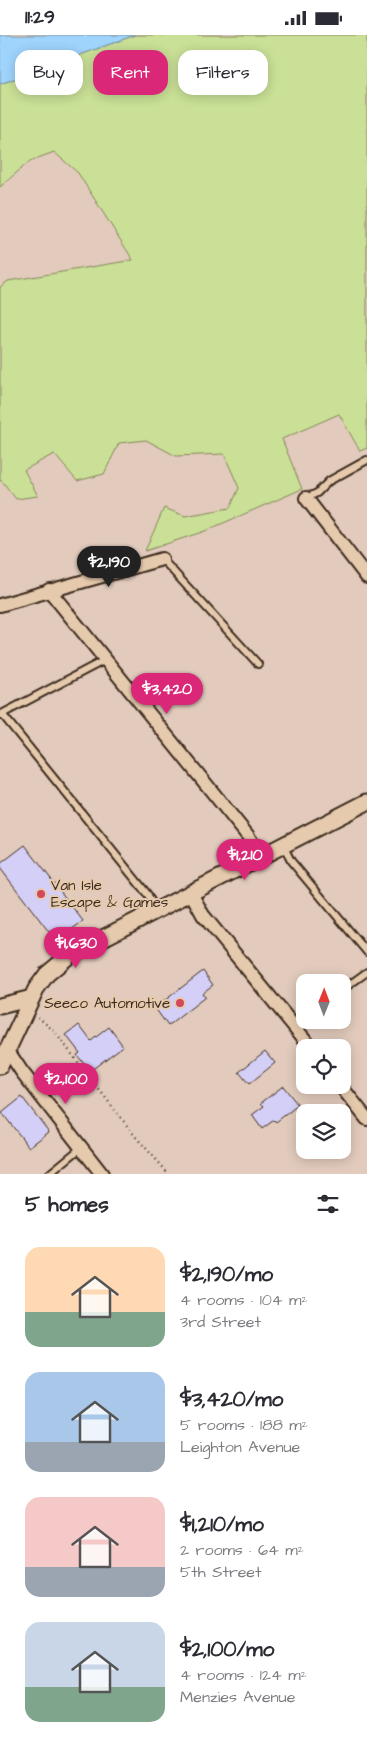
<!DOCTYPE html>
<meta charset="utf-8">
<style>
:root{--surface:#fff;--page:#f2f2f3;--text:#2b2b33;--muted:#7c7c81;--accent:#db2777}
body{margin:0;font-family:"Architects Daughter",sans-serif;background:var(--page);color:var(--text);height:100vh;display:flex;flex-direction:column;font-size:19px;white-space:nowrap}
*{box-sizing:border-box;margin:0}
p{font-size:16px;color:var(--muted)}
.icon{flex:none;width:28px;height:28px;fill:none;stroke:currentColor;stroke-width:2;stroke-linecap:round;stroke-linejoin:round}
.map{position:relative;height:1139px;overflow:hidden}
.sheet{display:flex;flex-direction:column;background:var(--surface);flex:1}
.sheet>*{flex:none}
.banner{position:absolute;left:15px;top:15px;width:338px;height:45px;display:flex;gap:10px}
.needle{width:32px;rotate:1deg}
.controls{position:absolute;left:296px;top:939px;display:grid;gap:10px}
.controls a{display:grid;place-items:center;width:55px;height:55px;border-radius:10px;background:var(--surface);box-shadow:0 2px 12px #0003;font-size:25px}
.price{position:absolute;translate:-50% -42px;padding:0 11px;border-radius:18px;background:var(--accent);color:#fff;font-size:16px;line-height:32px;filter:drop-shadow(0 1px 2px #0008)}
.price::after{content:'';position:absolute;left:50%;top:30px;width:15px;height:11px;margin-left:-8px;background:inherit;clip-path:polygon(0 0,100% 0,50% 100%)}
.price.on{background:#222;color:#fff}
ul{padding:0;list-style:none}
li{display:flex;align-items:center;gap:15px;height:125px;padding:0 25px}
li span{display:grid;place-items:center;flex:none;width:140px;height:100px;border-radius:15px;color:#555}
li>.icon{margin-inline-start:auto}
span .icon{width:60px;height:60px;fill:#fffc;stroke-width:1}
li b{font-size:21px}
h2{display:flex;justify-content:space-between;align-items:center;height:60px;padding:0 25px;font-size:21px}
.tag{padding:0 18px;border-radius:15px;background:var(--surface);box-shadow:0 2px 12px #0003;font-size:18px;line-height:45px}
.tag.on{background:var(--accent);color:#fff}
.status{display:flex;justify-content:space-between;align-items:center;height:35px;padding:0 25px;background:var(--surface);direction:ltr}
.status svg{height:14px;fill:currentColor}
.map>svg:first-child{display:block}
.green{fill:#c9e096;stroke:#82855a}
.water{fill:#9fd4fd;stroke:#7790a4}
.building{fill:#d4cff7;stroke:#3b2a1e}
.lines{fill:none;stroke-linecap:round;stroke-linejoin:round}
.service-casing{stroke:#3b2a1e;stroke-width:10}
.minor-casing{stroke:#3b2a1e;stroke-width:16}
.tertiary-casing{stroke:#3b2a1e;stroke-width:19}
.path{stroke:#3b2a1e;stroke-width:2.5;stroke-dasharray:1 4;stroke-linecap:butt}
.service{stroke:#e6caad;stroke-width:6}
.minor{stroke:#e6caad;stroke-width:12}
.tertiary{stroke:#e6caad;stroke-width:15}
.poi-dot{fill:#d1495b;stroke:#e6caad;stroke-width:2}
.labels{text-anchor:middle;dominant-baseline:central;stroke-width:4;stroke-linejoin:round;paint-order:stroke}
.poi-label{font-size:15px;fill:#3b2a1e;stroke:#e6caad;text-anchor:start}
</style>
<div class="status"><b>11:29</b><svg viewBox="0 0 49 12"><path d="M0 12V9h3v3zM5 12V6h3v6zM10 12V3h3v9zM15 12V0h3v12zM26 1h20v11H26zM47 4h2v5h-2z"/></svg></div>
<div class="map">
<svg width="367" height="1139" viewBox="0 0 367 1139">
<rect width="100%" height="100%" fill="#e2cbbc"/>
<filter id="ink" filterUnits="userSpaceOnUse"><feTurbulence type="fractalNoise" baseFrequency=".02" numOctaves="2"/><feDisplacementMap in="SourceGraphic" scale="10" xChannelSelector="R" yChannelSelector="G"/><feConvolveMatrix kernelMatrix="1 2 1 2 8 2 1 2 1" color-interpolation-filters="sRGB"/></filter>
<g filter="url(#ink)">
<!-- green -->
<path class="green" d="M 135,0 L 367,0 L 367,413 L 360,416 L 339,379 L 282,404 L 302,454 L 205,496 L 145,516 L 164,473 L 185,481 L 230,473 L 239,453 L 224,419 L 176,421 L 146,405 L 119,408 L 104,439 L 77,446 L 54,419 L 24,435 L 38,461 L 16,464 L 2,446 L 0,446 L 0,252 L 8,246 L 133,225 L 78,138 L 54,117 L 30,126 L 0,152 L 0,49 Z"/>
<!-- water -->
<path class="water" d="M 0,0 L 135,0 L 0,49 Z"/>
<!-- building -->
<path class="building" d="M 25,810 L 83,886 L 56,906 L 0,833 L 0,829 Z
M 203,936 L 213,950 L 202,958 L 205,962 L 168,991 L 155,973 Z
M 79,990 L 91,1006 L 109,992 L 123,1011 L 90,1036 L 77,1020 L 80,1018 L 66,1000 Z
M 265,1016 L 275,1028 L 249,1049 L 239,1037 Z
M 283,1051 L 298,1070 L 276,1087 L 274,1085 L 262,1094 L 252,1080 L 264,1071 L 261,1068 Z
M 22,1062 L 49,1097 L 29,1112 L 2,1078 Z"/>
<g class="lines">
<!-- service casing -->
<g class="service-casing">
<path id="service" d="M 306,463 L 317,458 L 329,446 L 367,425
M 162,524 L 258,629
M 2,679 L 148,860 L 156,876
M 0,680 L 105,625
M 283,810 L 291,826 L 367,917
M 342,955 L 367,937
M 295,992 L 305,984
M 49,1139 L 82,1112"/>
</g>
<!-- minor casing -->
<g class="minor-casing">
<path id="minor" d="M 306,463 L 367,542
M 49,555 L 248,801 L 260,821
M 0,570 L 162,524
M 191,858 L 203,880 L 311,1012
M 8,1016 L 22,1037 L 102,1139
M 340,1050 L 367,1084"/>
</g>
<!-- tertiary casing -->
<g class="tertiary-casing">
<path id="tertiary" d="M 0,971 L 32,963
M 0,1031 L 36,954 L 47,939 L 70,920 L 367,767"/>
</g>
<!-- path -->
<path class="path" d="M 38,982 L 54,996 L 135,1101 L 169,1139"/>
<!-- service -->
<use href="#service" class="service"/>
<!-- minor -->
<use href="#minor" class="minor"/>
<!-- tertiary -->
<use href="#tertiary" class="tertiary"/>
</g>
</g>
<!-- markers -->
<g class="poi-dot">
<circle cx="41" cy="859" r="5"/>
<circle cx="180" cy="968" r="5"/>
</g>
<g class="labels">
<!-- poi labels -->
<g class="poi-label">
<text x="51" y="850">Van Isle<tspan x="51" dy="17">Escape &amp; Games</tspan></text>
<text x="170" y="968" text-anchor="end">Seeco Automotive</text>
</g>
</g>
</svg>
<div class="controls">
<a><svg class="needle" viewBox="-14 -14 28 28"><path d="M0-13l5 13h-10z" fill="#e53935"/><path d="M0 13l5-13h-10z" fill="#7c7c81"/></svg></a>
<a><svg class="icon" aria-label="locate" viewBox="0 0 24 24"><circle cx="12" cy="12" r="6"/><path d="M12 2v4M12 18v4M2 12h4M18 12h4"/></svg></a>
<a><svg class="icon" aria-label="layers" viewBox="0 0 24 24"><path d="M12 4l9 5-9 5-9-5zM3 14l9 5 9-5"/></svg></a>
</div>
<b class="price on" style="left:109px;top:553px">$2,190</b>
<b class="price" style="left:167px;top:680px">$3,420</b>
<b class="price" style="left:245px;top:846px">$1,210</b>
<b class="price" style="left:76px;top:934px">$1,630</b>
<b class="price" style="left:66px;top:1070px">$2,100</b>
<div class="banner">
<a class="tag">Buy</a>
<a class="tag on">Rent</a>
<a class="tag">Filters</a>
</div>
</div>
<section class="sheet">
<h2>5 homes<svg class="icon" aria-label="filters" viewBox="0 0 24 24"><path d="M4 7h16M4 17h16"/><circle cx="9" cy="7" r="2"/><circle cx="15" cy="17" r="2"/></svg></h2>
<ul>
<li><span style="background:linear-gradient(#ffd9b3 65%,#7fa58c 0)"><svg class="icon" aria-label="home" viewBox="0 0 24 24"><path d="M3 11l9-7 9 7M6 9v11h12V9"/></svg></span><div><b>$2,190/mo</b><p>4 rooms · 104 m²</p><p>3rd Street</p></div></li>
<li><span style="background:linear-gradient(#a9c7e8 70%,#9aa5b1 0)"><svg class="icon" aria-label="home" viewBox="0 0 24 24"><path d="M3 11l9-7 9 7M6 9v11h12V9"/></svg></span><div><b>$3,420/mo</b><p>5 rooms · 188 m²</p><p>Leighton Avenue</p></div></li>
<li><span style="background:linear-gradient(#f6c9c9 70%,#9aa5b1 0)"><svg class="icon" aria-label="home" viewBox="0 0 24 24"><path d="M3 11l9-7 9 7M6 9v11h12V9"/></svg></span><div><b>$1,210/mo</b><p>2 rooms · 64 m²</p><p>5th Street</p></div></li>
<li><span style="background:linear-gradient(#c9d6e8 65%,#7fa58c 0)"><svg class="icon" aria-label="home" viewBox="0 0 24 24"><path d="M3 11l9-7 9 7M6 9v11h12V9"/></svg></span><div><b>$2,100/mo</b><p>4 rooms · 124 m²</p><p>Menzies Avenue</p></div></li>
</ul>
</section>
